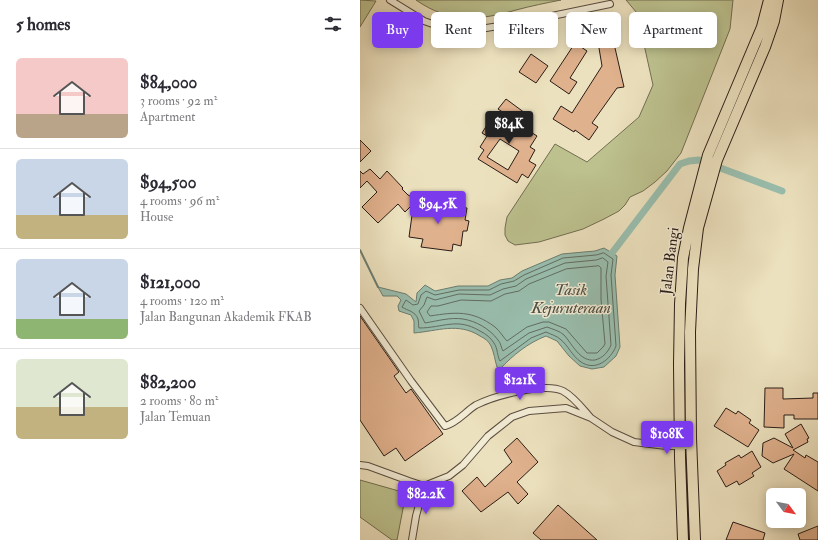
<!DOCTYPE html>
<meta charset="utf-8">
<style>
:root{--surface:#fff;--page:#f2f2f3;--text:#2b2b33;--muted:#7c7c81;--line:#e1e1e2;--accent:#7c3aed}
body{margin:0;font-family:"IM FELL Double Pica",serif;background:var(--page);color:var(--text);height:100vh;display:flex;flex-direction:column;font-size:15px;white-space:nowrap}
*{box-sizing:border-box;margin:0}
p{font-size:13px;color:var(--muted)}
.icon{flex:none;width:22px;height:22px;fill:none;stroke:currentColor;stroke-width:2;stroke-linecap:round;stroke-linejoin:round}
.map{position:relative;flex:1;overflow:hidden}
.sheet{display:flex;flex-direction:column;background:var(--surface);width:360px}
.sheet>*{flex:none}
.hud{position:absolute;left:12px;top:12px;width:380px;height:36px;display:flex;gap:8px}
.needle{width:26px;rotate:122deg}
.tools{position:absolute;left:406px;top:488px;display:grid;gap:8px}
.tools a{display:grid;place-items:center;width:40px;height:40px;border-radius:6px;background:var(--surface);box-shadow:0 2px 10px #0003;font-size:20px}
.price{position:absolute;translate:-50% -34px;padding:0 9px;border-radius:4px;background:var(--accent);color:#fff;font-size:13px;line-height:26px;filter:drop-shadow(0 1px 2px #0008)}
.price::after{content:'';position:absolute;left:50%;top:24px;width:12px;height:9px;margin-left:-6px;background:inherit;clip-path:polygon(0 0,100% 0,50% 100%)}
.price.selected{background:#222;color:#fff}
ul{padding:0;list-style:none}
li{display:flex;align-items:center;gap:12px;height:100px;padding:0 16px}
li+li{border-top:1px solid var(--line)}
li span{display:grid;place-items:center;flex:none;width:112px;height:80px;border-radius:6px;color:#555}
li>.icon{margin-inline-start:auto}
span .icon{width:48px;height:48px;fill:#fffc;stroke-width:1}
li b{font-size:17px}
h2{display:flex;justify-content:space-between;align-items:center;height:48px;padding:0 16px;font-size:17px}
.tag{padding:0 14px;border-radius:6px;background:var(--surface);box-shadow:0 2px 10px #0003;font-size:14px;line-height:36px}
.tag.selected{background:var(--accent);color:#fff}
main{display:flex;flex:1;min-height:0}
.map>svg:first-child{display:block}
.green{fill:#bcc18e;stroke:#726e52}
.water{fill:#99beae;stroke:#6c7d71}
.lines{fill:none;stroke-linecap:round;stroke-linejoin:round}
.shore{stroke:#616d62;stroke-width:1}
.stream{stroke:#6c7d71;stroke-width:2}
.canal{stroke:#99beae;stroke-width:7}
.building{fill:#e0b18d;stroke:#291c16;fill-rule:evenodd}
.street-casing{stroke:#5a4d40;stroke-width:8}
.primary-casing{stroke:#291c16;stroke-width:12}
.street{stroke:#f3ecd5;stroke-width:6}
.primary{stroke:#ece1be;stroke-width:10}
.labels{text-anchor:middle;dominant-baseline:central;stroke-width:3;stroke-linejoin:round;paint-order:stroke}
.street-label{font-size:15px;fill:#291c16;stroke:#f3ecd5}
.water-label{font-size:16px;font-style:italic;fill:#4b4d44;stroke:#f3ecd5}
</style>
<main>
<section class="sheet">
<h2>5 homes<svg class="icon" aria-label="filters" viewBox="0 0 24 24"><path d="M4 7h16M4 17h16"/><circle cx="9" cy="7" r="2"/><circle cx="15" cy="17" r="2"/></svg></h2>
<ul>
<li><span style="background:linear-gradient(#f6c9c9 70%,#b9a48a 0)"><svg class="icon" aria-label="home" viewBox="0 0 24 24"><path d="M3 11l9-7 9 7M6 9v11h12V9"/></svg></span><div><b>$84,000</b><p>3 rooms · 92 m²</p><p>Apartment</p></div></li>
<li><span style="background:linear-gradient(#c9d6e8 70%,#c2b280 0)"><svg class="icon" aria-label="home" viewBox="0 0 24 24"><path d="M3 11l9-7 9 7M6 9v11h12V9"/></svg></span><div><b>$94,500</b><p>4 rooms · 96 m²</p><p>House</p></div></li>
<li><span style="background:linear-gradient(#c9d6e8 75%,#8fb573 0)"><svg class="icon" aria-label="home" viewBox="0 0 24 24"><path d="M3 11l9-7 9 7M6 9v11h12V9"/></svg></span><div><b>$121,000</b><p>4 rooms · 120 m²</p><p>Jalan Bangunan Akademik FKAB</p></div></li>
<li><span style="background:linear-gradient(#dfe7d0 60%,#c2b280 0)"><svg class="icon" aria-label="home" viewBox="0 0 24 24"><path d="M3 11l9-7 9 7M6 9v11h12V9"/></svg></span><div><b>$82,200</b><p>2 rooms · 80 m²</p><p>Jalan Temuan</p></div></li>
</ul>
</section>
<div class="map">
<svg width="458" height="540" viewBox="0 0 458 540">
<rect width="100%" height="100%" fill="#ece1be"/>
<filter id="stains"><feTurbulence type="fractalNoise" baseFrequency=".005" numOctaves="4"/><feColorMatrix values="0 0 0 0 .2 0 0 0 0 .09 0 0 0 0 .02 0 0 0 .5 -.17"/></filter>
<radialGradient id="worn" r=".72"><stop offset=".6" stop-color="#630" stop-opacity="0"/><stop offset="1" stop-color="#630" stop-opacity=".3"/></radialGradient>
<!-- green -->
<path class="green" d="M 0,0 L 16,1 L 0,27 Z
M 56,0 L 201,0 C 186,3 171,6 156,10 C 118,21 89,23 56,0 Z
M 266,0 L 373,0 L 370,29 L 321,153 L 307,171 L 295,182 L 283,191 L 270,197 L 265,205 L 259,211 L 244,219 L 223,229 L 179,242 L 155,245 L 148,241 L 145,235 L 145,228 L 147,217 L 195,144 L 227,162 L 279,117 L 293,85 L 277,13 Z
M 0,480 L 46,493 L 37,540 L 32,540 L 0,517 Z"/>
<!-- water -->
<path class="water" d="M 244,248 L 257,256 L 255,275 L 260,347 L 256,356 L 244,367 L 232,369 L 220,366 L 209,356 L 197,341 L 186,336 C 168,343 153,355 140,369 L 137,367 C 135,361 134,352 131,346 C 129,341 124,338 120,336 C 98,322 78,331 54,333 L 54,321 L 51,315 L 39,311 L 38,306 L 41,300 L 37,296 L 23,296 L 18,287 L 46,294 L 56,302 L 57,293 L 65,285 L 75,291 L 98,286 L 128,286 L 140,280 L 152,278 L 162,271 L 202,254 L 235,251 Z"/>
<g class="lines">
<!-- shore -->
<path class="shore" d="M 244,253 L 253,259 L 251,275 L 256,346 C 251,359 236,372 221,362 C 212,356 208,345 200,339 C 197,336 190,334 186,332 L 171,338 L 140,361 C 137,356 138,349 134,343 C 131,338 126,334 120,331 C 97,317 83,328 59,328 C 58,325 59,322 58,319 C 55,311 48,311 42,307 L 46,300 L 53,305 L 58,304 L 61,295 L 66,291 L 75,295 L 99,290 L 129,290 L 141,284 L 154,281 L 164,275 L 203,258 L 236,255 Z
M 243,258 L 248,262 L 246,276 L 251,345 C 248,352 243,358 235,360 C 220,362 213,345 204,335 C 200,331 192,329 187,327 L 169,333 L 143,351 C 141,348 141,343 138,340 C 130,329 116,321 103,319 C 91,317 77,321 65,323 L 59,311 L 64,305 L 67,297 L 75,300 L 99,294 L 130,295 L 143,289 L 156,286 L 166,279 L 205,263 L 236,260 Z
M 239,266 L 241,268 L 241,299 L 245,344 L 243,347 L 237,353 L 227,353 L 206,329 L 189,322 L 183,322 L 167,327 L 147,341 C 143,337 140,331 135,327 C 112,310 96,312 70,316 L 67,312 L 71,306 L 78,306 L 101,300 L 131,301 L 145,294 L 159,291 L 169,284 L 206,269 Z"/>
<!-- stream -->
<path class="stream" d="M 0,250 L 18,287"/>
<!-- canal -->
<path class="canal" d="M 252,253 L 320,164 L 329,161 L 339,160 L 422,191"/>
</g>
<!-- building -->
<path class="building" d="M 233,23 L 252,35 L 264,87 L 257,88 L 232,123 L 238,127 L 229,140 L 215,130 L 214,132 L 193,119 L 201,106 L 212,113 L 242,66 L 238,42 L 224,35 Z
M 215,43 L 227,51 L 210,78 L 217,82 L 209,94 L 190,81 Z
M 171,54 L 188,66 L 176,83 L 159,72 Z
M 146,99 L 165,113 L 158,124 L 177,136 L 170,147 L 175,150 L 169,161 L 176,165 L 168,178 L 162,174 L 157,183 L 118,159 L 124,150 L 120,147 L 127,136 L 122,133 L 127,125 L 134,129 L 144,113 L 138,109 ZM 140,139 L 159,151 L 148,170 L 127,157 Z
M 0,140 L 11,151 L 0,162 Z
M 10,169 L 20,179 L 27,171 L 43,188 L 42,189 L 48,195 L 54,198 L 54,203 L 45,212 L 38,204 L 18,223 L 2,207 L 17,192 L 7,181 L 0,188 L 0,171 L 3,174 Z
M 54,201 L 107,208 L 105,220 L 109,221 L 107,231 L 103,231 L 101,246 L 93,244 L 92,251 L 61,247 L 63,239 L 49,237 Z
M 0,316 L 39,372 L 34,376 L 46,393 L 51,389 L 83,434 L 45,461 L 36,448 L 24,456 L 0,420 Z
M 405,388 L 423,388 L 423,399 L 453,398 L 453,393 L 458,393 L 458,419 L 434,419 L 434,415 L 424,415 L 424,428 L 404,427 Z
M 366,408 L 376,414 L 378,411 L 391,420 L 389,423 L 399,430 L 388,447 L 354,426 Z
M 441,424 L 449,438 L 447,439 L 448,442 L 433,450 L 445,458 L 446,455 L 458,462 L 458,491 L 424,469 L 434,454 L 413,463 L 402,456 L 403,443 L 414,438 L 433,448 L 425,434 Z
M 157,438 L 178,462 L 157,482 L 168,494 L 158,504 L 148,492 L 121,512 L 102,491 L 117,477 L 125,487 L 152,462 L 144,450 Z
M 392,451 L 401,467 L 392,473 L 394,476 L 379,485 L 377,481 L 366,487 L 357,471 L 366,465 L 365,463 L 379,455 L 381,458 Z
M 198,505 L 237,540 L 181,540 L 173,533 Z
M 373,522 L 405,533 L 403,540 L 366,540 Z
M 458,526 L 458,540 L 440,540 L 438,534 Z"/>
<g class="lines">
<!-- street casing -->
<g class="street-casing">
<path id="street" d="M 30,0 L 64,21 L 84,28 L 107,31 L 158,23 L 250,4
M 0,308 L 51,381 L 85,426 C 97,423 106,411 116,405 C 134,396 184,382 203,391 C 214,397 222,408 230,417
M 0,465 L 8,466 L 49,481 L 64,486 L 89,476 L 103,465 L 128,436 L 152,417 L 169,411 L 206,408 L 231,418 L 252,432 L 274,442 L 306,446 L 332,446
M 52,540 L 56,516 L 64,486"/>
</g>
<!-- primary casing -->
<g class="primary-casing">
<path id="primary" d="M 323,540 L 320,458 L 319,364 L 320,304 L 323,258 L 329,228 L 348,155 L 402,27 L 409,0
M 335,540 L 331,438 L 330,332 L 333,269 L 338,228 L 357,160 L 405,47 L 414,21 L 418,0"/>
</g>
<!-- street -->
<use href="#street" class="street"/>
<!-- primary -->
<use href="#primary" class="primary"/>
</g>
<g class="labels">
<!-- street labels -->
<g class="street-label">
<text transform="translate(310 261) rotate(-83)">Jalan Bangi</text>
</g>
<!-- water labels -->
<g class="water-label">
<text x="211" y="290">Tasik<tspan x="211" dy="18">Kejuruteraan</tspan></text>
</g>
</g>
<rect width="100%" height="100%" filter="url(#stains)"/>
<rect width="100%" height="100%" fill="url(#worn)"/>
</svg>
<div class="tools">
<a><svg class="needle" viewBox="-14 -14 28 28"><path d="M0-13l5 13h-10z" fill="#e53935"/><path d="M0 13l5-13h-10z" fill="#7c7c81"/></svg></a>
</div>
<b class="price selected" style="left:149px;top:145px">$84K</b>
<b class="price" style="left:78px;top:225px">$94.5K</b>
<b class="price" style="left:160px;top:401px">$121K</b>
<b class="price" style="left:307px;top:455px">$108K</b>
<b class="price" style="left:66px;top:515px">$82.2K</b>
<div class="hud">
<a class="tag selected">Buy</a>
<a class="tag">Rent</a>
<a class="tag">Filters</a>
<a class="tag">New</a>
<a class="tag">Apartment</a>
</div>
</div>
</main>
